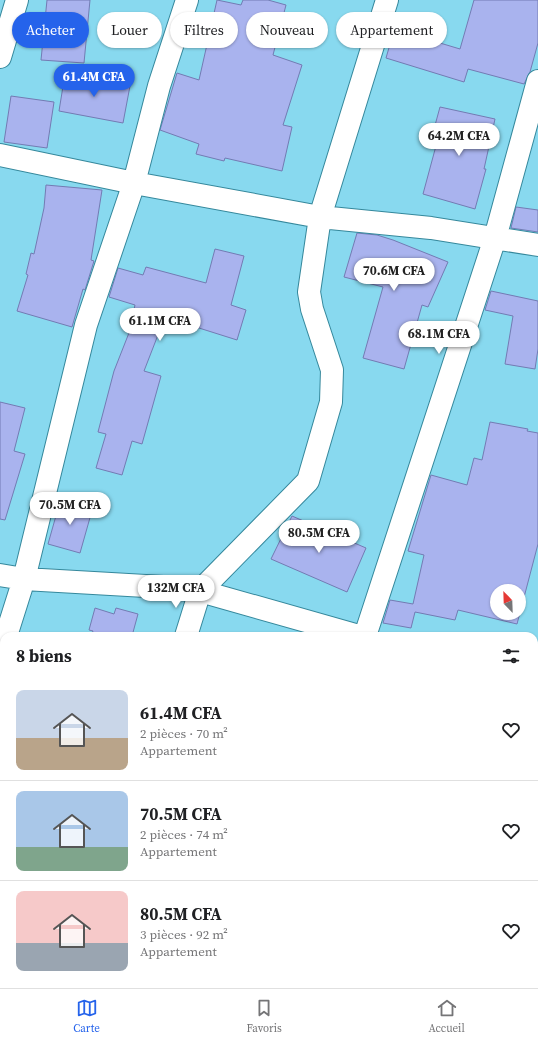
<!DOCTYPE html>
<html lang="fr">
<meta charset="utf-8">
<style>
:root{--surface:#fff;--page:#f2f2f2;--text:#202124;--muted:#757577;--line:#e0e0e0;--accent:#2563eb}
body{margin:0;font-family:"Source Serif 4",serif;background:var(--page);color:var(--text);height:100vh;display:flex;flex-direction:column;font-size:15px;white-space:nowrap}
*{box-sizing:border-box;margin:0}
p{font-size:13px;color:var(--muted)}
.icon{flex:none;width:22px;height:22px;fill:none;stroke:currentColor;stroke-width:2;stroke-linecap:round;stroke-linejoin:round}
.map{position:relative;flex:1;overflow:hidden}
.drawer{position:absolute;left:0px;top:632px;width:538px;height:356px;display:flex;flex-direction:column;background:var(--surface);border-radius:12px 12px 0 0;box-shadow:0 1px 3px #0004}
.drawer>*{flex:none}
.top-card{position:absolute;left:12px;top:12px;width:514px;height:36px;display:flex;gap:8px}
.needle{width:26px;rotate:337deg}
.controls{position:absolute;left:490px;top:584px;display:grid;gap:8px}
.controls a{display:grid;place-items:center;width:36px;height:36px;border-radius:50%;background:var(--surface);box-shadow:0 1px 3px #0004;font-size:20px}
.price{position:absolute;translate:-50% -34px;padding:0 9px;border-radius:14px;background:#fff;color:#222;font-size:13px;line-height:26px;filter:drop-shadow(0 1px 2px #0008)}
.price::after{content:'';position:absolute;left:50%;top:24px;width:12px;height:9px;margin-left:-6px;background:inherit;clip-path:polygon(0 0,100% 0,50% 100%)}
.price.selected{background:var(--accent);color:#fff}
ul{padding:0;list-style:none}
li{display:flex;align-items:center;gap:12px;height:100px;padding:0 16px}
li+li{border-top:1px solid var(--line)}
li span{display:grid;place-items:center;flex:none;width:112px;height:80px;border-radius:8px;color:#555}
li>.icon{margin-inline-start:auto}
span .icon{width:48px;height:48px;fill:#fffc;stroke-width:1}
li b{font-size:17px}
h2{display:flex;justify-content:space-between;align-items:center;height:48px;padding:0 16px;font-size:17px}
.pill{padding:0 14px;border-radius:18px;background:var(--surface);box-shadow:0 1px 3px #0004;font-size:14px;line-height:36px}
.pill.selected{background:var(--accent);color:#fff}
.dock{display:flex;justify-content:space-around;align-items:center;height:56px;border-top:1px solid var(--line);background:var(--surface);font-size:11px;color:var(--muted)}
.dock a{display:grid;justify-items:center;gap:2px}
.dock .selected{color:var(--accent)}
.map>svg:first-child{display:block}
.building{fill:#a9b3ee;stroke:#737bb3;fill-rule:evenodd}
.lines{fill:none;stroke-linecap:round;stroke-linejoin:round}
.street-casing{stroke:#35889c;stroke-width:24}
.street{stroke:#fff;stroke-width:22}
</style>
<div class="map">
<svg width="538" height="988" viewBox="0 0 538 988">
<rect width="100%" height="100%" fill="#88d9ef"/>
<!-- building -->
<path class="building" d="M 47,0 L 90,0 L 84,63 L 41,60 Z
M 217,0 L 241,5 L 243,0 L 268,0 L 286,5 L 273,55 L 302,65 L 283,125 L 292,127 L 282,171 L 225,158 L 224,161 L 196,154 L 199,144 L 160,130 L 177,73 L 199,80 Z
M 474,0 L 538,0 L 538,43 L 530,72 L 524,84 L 468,69 L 464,82 L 386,58 L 393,34 L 429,45 L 430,40 L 460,49 Z
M 65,74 L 130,86 L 123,123 L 59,111 Z
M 11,96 L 54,102 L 47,148 L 4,142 Z
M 440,107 L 495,119 L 484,169 L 486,169 L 475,209 L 423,194 L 440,131 L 434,129 Z
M 46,185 L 102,190 L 91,260 L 94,261 L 85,290 L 83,289 L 72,327 L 17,311 L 28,275 L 26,274 L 31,253 L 34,254 L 44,208 Z
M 516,207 L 538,210 L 538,232 L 511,228 Z
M 357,233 L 377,235 L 393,240 L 448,262 L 428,307 L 422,305 L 404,369 L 363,358 L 383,287 L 344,277 Z
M 215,249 L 244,256 L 231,305 L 246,310 L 237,340 L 180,322 L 179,326 L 163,322 L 144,371 L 161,376 L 142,444 L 132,441 L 122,475 L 96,468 L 106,434 L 98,432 L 114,371 L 136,315 L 133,314 L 135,305 L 109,297 L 118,268 L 143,275 L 146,267 L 206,283 Z
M 491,291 L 538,301 L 538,349 L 535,369 L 505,364 L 513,316 L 485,310 Z
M 0,402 L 25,408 L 14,451 L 25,454 L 5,520 L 0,519 Z
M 490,422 L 528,429 L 527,431 L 538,433 L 538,544 L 517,624 L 458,610 L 455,620 L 415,612 L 411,628 L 383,623 L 390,600 L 413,604 L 424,555 L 408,551 L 431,475 L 467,485 L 474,458 L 482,460 ZM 497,591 L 519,591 L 519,613 L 497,613 Z
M 61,498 L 93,507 L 80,553 L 48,544 Z
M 292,516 L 366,548 L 347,592 L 271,559 Z
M 95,608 L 114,614 L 116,608 L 138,614 L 132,636 L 91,636 L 93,631 L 89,630 Z"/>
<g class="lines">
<!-- street casing -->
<g class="street-casing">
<path id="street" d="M 0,57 L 17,0
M 0,155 L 134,183 L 320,217 L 431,228 L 538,245
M 0,575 L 24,579 L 163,587 L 200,591 L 359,636
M 6,636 L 24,579 L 86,325 L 134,183 L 159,86 L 187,0
M 186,636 L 200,591 L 308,481 L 331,402 L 332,370 L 312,309 L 309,292 L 320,217 L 387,0
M 365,636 L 495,238 L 538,81
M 0,657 L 4,644
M 534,672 L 538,672
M 66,988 L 67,984
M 252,988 L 253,984
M 414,988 L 415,984"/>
</g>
<!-- street -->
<use href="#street" class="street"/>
</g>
</svg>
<div class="controls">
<a><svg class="needle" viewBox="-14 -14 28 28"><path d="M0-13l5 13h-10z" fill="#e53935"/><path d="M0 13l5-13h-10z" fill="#757577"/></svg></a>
</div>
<b class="price selected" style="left:94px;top:98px">61.4M CFA</b>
<b class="price" style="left:459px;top:157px">64.2M CFA</b>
<b class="price" style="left:394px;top:292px">70.6M CFA</b>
<b class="price" style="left:160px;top:342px">61.1M CFA</b>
<b class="price" style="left:439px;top:355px">68.1M CFA</b>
<b class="price" style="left:70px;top:526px">70.5M CFA</b>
<b class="price" style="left:319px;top:554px">80.5M CFA</b>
<b class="price" style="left:176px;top:609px">132M CFA</b>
<div class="top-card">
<a class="pill selected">Acheter</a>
<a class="pill">Louer</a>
<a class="pill">Filtres</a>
<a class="pill">Nouveau</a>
<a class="pill">Appartement</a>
</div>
<section class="drawer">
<h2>8 biens<svg class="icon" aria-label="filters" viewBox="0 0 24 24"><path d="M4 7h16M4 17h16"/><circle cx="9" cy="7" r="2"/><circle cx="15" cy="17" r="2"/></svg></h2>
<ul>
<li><span style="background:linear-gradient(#c9d6e8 60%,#b9a48a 0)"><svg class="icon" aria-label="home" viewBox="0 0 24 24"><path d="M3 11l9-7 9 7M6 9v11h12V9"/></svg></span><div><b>61.4M CFA</b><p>2 pièces · 70 m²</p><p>Appartement</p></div><svg class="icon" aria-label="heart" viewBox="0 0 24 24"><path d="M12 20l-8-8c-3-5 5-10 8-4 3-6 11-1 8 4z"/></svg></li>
<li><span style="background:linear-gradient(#a9c7e8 70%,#7fa58c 0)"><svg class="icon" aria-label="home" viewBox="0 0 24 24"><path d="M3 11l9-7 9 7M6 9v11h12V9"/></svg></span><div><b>70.5M CFA</b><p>2 pièces · 74 m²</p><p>Appartement</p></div><svg class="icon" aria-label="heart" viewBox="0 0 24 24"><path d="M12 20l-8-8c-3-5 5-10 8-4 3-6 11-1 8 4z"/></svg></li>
<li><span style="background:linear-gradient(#f6c9c9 65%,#9aa5b1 0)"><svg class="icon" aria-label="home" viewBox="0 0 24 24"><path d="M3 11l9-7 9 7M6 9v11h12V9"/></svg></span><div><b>80.5M CFA</b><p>3 pièces · 92 m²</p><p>Appartement</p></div><svg class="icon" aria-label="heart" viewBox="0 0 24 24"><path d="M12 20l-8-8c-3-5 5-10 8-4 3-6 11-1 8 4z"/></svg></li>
</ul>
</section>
</div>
<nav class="dock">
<a class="selected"><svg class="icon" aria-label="map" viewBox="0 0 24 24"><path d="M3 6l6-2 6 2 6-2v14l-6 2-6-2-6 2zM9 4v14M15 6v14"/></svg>Carte</a>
<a><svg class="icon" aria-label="saved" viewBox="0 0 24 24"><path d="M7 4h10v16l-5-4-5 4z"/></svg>Favoris</a>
<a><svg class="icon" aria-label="home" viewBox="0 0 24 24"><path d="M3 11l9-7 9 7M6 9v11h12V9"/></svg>Accueil</a>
</nav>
